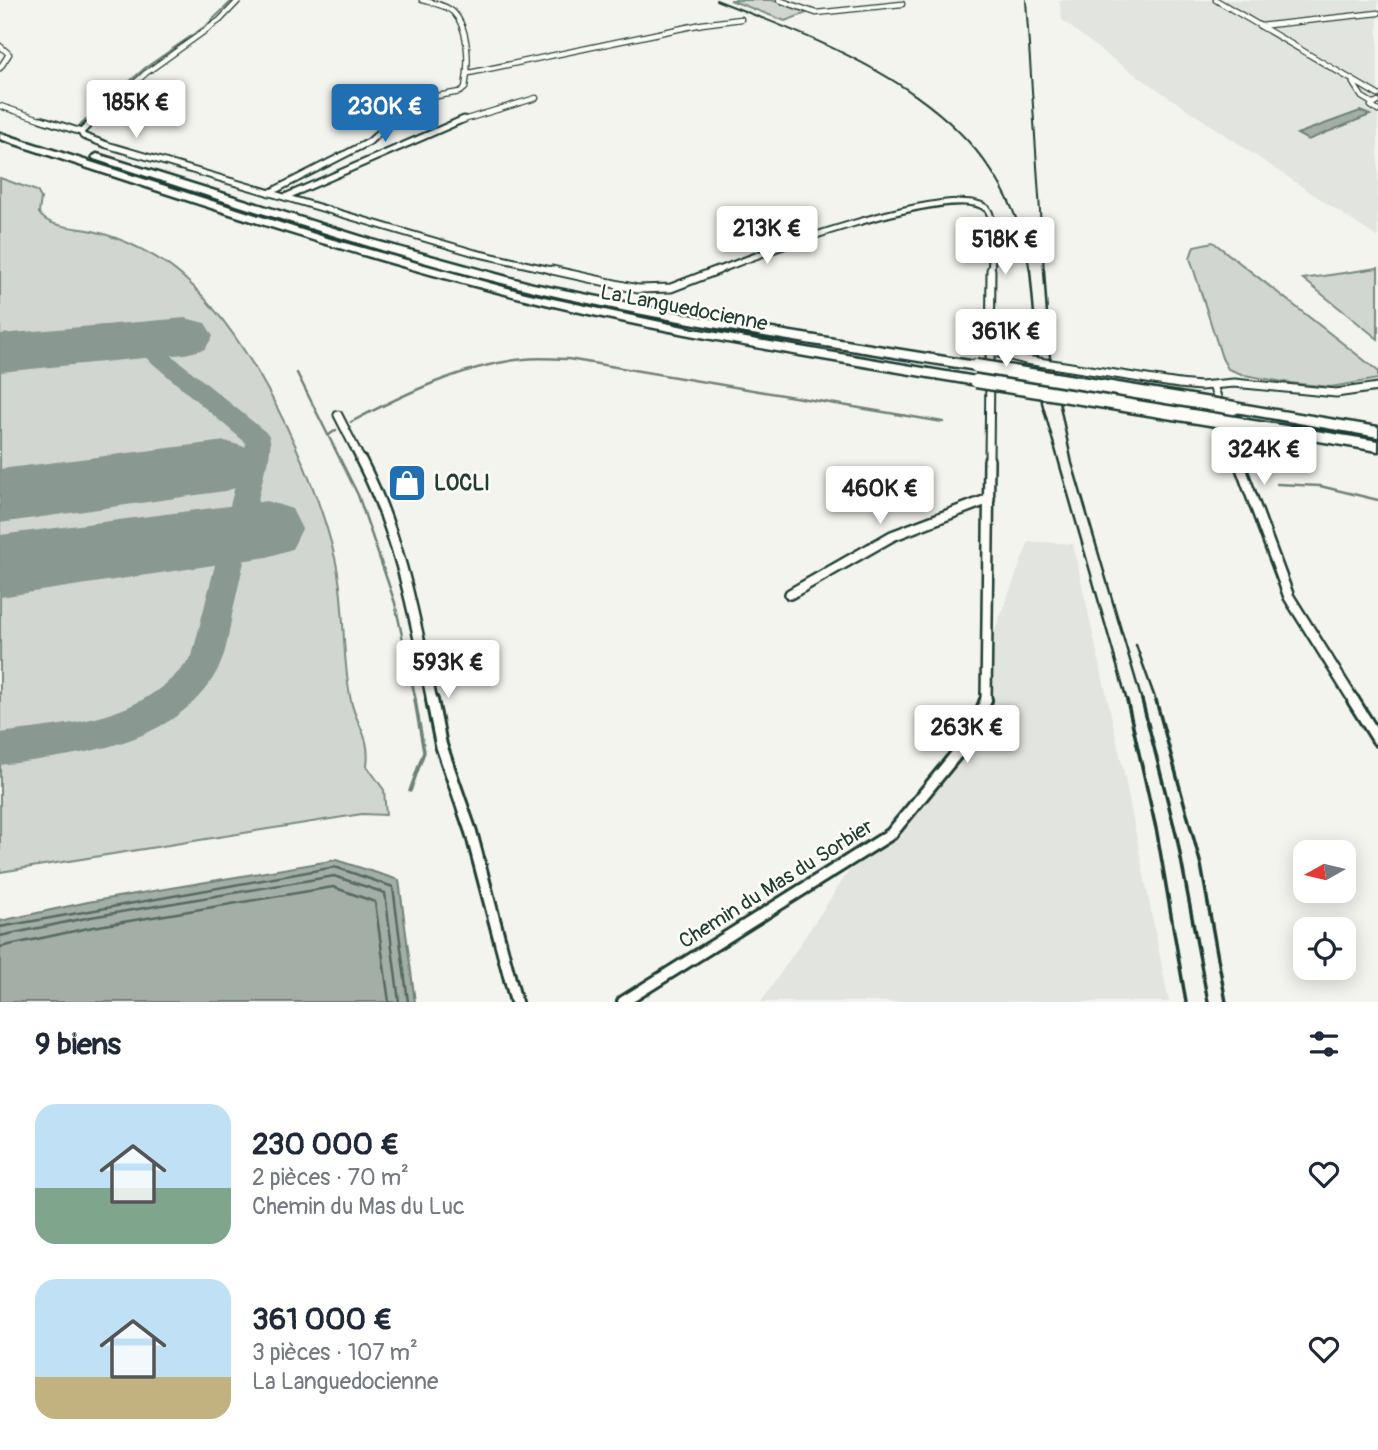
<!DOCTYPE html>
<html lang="fr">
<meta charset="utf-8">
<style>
:root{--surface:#fff;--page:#f6f6f7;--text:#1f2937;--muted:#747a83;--accent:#1f6fb2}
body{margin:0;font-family:Pangolin,sans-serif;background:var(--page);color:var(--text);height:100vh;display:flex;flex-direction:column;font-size:26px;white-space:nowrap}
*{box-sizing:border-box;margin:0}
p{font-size:23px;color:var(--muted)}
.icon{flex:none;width:38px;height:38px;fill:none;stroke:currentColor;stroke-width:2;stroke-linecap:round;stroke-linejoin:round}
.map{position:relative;height:1002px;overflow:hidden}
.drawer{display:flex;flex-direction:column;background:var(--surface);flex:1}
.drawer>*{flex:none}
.needle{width:46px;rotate:262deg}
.tools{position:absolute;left:1293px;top:840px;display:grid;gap:14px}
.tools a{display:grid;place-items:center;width:63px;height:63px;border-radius:14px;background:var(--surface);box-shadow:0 4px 18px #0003;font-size:35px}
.price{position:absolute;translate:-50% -60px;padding:0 16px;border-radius:7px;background:#fff;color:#222;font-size:23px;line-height:46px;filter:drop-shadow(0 2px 4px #0008)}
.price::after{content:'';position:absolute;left:50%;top:42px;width:21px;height:16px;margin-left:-10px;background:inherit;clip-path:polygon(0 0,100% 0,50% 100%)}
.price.on{background:var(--accent);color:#fff}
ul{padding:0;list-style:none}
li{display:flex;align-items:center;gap:21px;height:175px;padding:0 35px}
li span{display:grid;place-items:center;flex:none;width:196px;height:140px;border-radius:21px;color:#555}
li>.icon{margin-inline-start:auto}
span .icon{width:84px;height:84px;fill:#fffc;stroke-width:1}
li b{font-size:30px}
h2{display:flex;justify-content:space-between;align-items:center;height:84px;padding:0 35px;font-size:30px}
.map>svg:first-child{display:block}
.built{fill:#e2e5df}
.green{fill:#d1d6d1;stroke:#788a82;stroke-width:2}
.water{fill:#a3aea7;stroke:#6e8179;stroke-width:2}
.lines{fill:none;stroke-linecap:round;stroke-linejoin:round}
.shore{stroke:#546a62;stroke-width:2.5}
.stream-far2{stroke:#6e8179;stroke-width:2}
.stream-far1{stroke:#6e8179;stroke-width:2.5}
.stream{stroke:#6e8179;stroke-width:3.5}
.taxiway{fill:#8a9892;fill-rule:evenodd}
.runway{fill:#8a9892;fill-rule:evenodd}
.minor-far4-casing{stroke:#1f3d34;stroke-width:7}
.minor-far3-casing{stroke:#1f3d34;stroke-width:9}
.minor-far2-casing{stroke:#1f3d34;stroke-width:11}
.minor-far1-casing{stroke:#1f3d34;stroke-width:14}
.minor-casing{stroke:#1f3d34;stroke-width:16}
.motorway-casing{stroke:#1f3d34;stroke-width:5}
.minor-far4{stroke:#fdfcf7;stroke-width:4.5}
.minor-far3{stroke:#fdfcf7;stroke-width:5}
.minor-far2{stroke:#fdfcf7;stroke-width:7}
.minor-far1{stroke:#fdfcf7;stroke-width:9}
.minor{stroke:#fdfcf7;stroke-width:10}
.motorway{fill:#fdfcf7;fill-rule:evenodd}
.rail-far2{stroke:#1f3d34;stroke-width:2}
.rail-far1{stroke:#1f3d34;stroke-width:2.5}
.rail{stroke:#1f3d34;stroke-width:3.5}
.minor-bridge-casing{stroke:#1f3d34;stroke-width:11;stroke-linecap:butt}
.motorway-bridge-casing{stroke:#1f3d34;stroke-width:17;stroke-linecap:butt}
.minor-bridge{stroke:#fdfcf7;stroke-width:7}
.motorway-bridge{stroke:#fdfcf7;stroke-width:12}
.labels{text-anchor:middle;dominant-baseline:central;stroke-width:5;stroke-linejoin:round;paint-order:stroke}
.street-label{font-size:21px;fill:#1f3d34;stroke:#fdfcf7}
.poi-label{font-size:21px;font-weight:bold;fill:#1f3d34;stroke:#fdfcf7;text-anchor:start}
</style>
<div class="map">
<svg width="1378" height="1002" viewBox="0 0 1378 1002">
<rect width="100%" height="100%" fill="#f4f4ef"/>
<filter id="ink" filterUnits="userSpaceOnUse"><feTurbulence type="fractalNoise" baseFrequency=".0143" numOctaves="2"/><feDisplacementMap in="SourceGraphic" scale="14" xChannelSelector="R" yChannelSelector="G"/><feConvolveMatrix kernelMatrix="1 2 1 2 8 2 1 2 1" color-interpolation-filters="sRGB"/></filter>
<g filter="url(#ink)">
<!-- built -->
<path class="built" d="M 1059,0 L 1378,0 L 1378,238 L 1105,54 L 1062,20 Z
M 1029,541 L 1073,544 L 1123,768 L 1169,1002 L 761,1002 L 849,871 L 889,844 L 977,736 L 990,706 L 994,632 Z"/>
<!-- green -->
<path class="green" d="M 730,0 L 772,0 L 807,13 L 785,21 Z
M 0,178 L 37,191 L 41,198 L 39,213 C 48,228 77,227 93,231 C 123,238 159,256 182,276 C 251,336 314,470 335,558 C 346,605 341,654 351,701 C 357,727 371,736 367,766 L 384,790 L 386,815 L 362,814 L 0,872 Z
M 1213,242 L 1378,371 L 1378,379 L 1331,387 L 1289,383 L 1244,375 L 1228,369 L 1222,358 L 1190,258 L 1194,246 Z
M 1378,268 L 1378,339 L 1303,279 Z"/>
<!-- water -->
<path class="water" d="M 1360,111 L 1370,115 L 1308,140 L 1297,134 Z
M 336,860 L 399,880 L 415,1002 L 0,1002 L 0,921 L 88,902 Z"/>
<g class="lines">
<!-- shore -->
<path class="shore" d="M 0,927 L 335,867 L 393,887 L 408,1002
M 0,936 L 91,917 L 334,876 L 385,893 L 399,1002
M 0,947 L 93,927 L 333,887 L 375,902 L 389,1002"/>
<!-- stream-far2 -->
<path class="stream-far2" d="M 77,128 L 145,68 L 207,25 L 233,0"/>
<!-- stream-far1 -->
<path class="stream-far1" d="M 297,373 L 358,495 L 395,603 L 416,701
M 351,422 C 404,394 464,365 524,359 C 539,357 554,359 568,359 L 943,422
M 329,435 L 336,430
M 1277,484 L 1320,486 L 1378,500"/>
<!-- stream -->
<path class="stream" d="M 410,791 L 424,752 L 415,700"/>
<!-- taxiway -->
<path class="taxiway" d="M 139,333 L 147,335 L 268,434 C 273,442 269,461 265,469 C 254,516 244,563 233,610 C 229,629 227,654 217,671 C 175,747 76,755 0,765 L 0,733 C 75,723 143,721 192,656 L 238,474 L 225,476 L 216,473 L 212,466 L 216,459 L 243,454 L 246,443 L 131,345 L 128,340 L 131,335 Z"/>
<!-- runway -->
<path class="runway" d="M 185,318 L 205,323 L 213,336 L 205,349 L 185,354 L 0,372 L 0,334 Z
M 225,441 L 248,448 L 258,466 L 248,484 L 225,491 L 0,523 L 0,469 Z
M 267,501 L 292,509 L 302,529 L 292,549 L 267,557 L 0,597 L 0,535 Z"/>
<!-- minor-far4 casing -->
<g class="minor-far4-casing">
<path id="minor-far4" d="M 779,0 L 816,13 L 902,4
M 1216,0 L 1378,95
M 1260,26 L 1378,13
M 0,46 L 9,54 L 0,68
M 469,73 L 702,24 L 741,19
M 1353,83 L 1362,97 L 1372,103
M 1378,102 L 1371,106 L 1378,111
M 0,106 L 46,121
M 93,121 L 146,73 L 220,20 L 239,0
M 391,121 L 420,99 L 460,92 L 465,88 C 469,66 470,29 453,12 C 446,5 432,3 422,0
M 460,121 L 536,98"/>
</g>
<!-- minor-far3 casing -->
<g class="minor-far3-casing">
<path id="minor-far3" d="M 41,119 L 81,132 L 83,136 L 107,145 L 475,253 L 560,272
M 81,132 L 95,119
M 269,193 L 369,142 L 394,119
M 285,197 L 464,119
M 714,272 C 754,256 957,179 987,209 C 996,218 992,258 991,272"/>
</g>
<!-- minor-far2 casing -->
<g class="minor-far2-casing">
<path id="minor-far2" d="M 552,270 L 638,289 L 671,288 L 718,270
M 991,351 L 1026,360
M 1179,384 L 1200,386 L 1234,383 L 1336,393 L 1378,387
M 1213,385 L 1238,462
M 338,415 L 362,462
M 989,462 L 991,270"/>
</g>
<!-- minor-far1 casing -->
<g class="minor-far1-casing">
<path id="minor-far1" d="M 361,460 C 400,535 415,620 432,701
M 1238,460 L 1289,597 L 1354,701
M 790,594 L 892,536 L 989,499
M 986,701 L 989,460"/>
</g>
<!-- minor casing -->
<g class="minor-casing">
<path id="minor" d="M 432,700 L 441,745 L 471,832 L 516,1002
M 1353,700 L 1378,740
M 623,1002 L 891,834 L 972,735 L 986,700"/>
</g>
<!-- motorway casing -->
<g class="motorway-casing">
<path id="motorway" d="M 0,133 L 330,239 L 525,293 L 693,329 L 976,377 L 982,381 L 976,385 C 825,359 674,336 525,299 C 347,255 174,196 0,139 Z
M 97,154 L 372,240 L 533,284 L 699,317 L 976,362 L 982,366 L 976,370 C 828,346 680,325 534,291 C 385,255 240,206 94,159 L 92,157 Z
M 1234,403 L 1378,427 L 1378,437 L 1230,411 L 1228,408 L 1230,405 Z
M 1241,419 L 1378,441 L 1378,451 L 1236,427 L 1235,424 L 1236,421 Z"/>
</g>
<!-- minor-far4 -->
<use href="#minor-far4" class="minor-far4"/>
<!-- minor-far3 -->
<use href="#minor-far3" class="minor-far3"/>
<!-- minor-far2 -->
<use href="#minor-far2" class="minor-far2"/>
<!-- minor-far1 -->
<use href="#minor-far1" class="minor-far1"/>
<!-- minor -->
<use href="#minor" class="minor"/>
<!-- motorway -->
<use href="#motorway" class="motorway"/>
<!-- rail-far2 -->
<path class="rail-far2" d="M 716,0 C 851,52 1006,110 1030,272
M 1026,0 L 1044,272"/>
<!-- rail-far1 -->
<path class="rail-far1" d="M 1030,270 L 1042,403 L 1127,701
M 1044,270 L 1050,358 L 1072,463 L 1142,701
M 1136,645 L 1156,701"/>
<!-- rail -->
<path class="rail" d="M 1127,700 L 1157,833 L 1186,1002
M 1142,700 L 1177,838 L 1208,1002
M 1156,700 L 1201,865 L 1226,1002"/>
<!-- minor-bridge casing -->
<g class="minor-bridge-casing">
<path id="minor-bridge" d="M 1026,360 L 1179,384"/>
</g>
<!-- motorway-bridge casing -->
<g class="motorway-bridge-casing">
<path id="motorway-bridge" d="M 976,366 L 1234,408
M 976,381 L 1241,424"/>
</g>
<!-- minor-bridge -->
<use href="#minor-bridge" class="minor-bridge"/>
<!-- motorway-bridge -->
<use href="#motorway-bridge" class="motorway-bridge"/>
</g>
</g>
<!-- icons -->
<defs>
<g id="shop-square" transform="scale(2.0125)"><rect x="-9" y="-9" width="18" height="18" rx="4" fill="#1f6fb2" stroke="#fdfcf7"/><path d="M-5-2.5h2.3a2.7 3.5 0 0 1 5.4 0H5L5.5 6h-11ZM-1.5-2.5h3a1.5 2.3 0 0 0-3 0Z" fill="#fff"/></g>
</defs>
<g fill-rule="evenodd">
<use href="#shop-square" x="407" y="483"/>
</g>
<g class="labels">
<!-- street labels -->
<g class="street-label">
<text transform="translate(684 308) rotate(11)">La Languedocienne</text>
<text transform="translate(776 884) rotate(-32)">Chemin du Mas du Sorbier</text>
</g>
<!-- poi labels -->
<g class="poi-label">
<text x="434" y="483">LOCLI</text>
</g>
</g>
</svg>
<div class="tools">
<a><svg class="needle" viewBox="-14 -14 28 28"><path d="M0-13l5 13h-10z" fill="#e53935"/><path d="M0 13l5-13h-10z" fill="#747a83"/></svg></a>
<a><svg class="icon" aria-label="locate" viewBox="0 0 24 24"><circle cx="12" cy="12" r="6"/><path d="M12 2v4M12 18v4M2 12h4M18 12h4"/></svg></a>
</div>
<b class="price" style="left:136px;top:140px">185K €</b>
<b class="price on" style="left:385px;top:144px">230K €</b>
<b class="price" style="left:767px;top:266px">213K €</b>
<b class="price" style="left:1005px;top:277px">518K €</b>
<b class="price" style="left:1006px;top:369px">361K €</b>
<b class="price" style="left:1264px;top:487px">324K €</b>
<b class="price" style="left:880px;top:526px">460K €</b>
<b class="price" style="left:448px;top:700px">593K €</b>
<b class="price" style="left:967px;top:765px">263K €</b>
</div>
<section class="drawer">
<h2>9 biens<svg class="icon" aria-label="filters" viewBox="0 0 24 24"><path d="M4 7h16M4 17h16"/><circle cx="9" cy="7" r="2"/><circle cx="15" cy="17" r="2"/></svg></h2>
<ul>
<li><span style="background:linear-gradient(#bfe0f5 60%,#7fa58c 0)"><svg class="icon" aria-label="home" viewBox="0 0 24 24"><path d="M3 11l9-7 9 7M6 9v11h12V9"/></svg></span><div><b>230 000 €</b><p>2 pièces · 70 m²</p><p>Chemin du Mas du Luc</p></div><svg class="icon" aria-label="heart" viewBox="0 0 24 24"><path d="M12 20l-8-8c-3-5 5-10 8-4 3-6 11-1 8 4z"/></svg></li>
<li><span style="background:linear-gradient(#bfe0f5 70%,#c2b280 0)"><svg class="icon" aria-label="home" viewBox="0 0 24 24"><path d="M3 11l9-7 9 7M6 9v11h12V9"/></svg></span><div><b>361 000 €</b><p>3 pièces · 107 m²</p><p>La Languedocienne</p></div><svg class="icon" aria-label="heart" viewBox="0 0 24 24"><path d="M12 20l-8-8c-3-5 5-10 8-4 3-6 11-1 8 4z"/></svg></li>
</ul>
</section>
